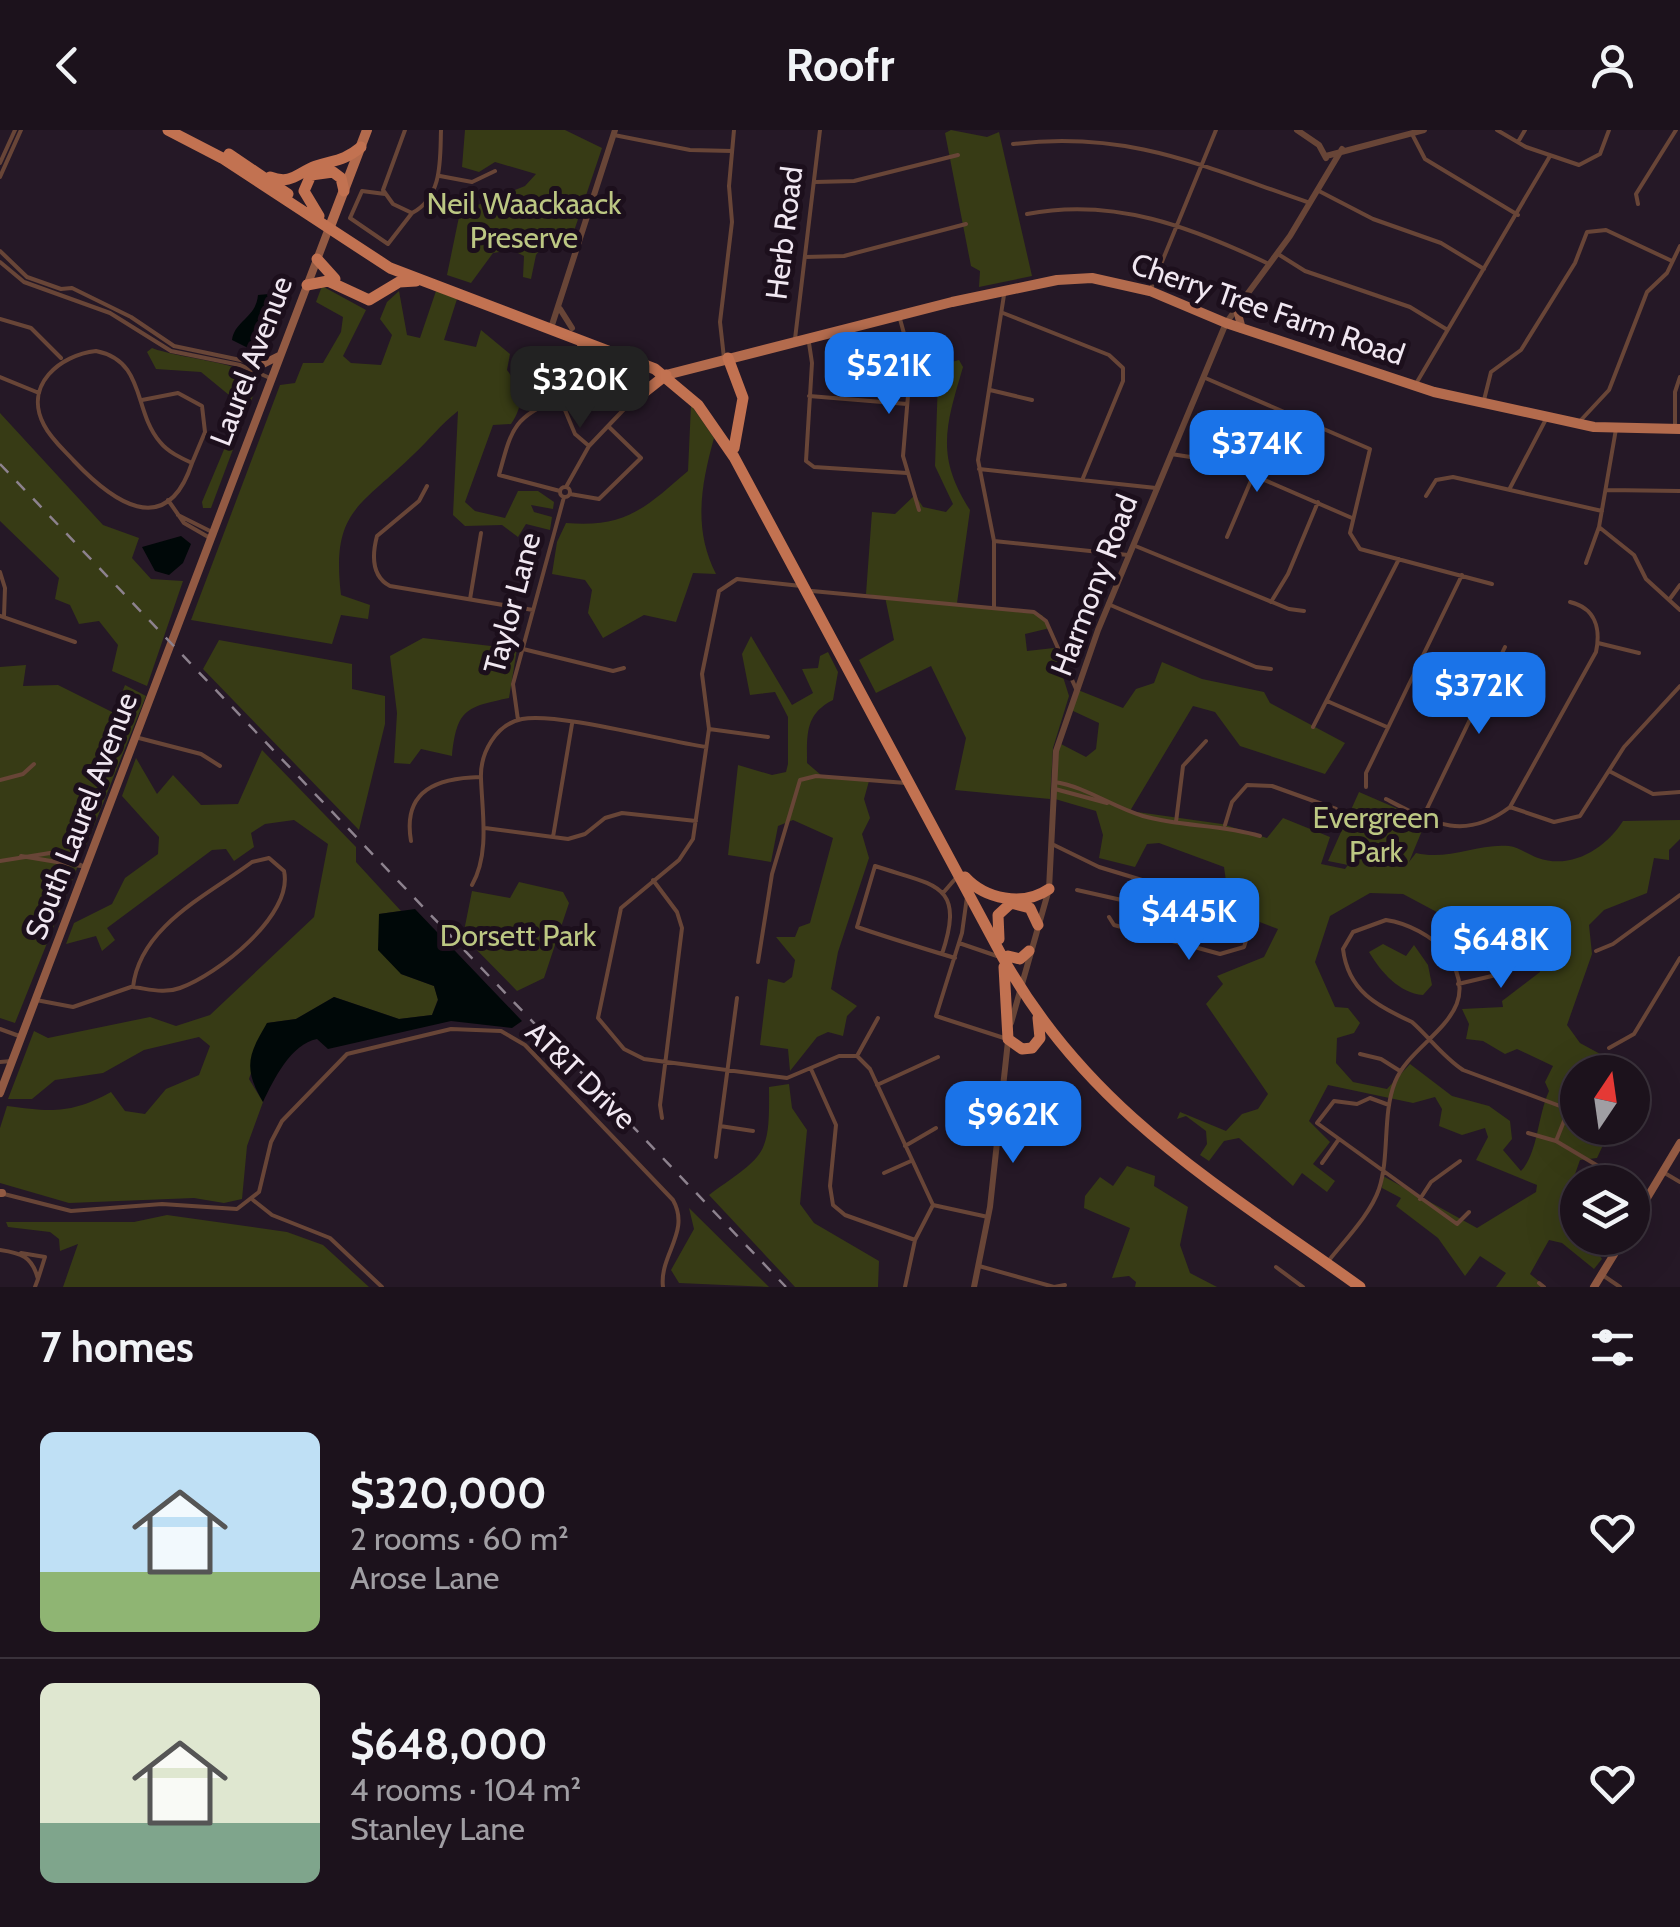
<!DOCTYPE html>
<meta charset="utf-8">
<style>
:root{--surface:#1c121c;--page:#292029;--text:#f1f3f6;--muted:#a09ea3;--line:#3a323b;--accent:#1a73e8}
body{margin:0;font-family:Cabin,sans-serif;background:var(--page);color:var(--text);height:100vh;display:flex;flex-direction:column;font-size:38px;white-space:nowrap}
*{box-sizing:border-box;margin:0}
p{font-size:32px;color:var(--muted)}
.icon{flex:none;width:55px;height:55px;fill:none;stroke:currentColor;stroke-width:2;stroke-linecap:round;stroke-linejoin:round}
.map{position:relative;height:1157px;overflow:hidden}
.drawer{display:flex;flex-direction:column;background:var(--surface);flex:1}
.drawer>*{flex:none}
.needle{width:65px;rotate:13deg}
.controls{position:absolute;left:1560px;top:925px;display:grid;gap:20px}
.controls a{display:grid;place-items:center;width:90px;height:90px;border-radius:50%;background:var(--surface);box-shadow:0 10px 40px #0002,0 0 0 2px var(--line);font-size:50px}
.price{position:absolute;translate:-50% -85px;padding:0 22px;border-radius:20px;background:var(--accent);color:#fff;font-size:32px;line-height:65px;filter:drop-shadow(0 2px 5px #0008)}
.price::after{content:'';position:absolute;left:50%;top:60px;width:30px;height:22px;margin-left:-15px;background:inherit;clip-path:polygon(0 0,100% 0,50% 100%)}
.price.on{background:#222;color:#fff}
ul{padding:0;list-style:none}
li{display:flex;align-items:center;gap:30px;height:250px;padding:0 40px}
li+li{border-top:2px solid var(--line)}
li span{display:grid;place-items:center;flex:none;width:280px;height:200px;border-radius:15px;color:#555}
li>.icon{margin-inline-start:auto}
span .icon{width:120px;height:120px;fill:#fffc;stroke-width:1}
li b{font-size:42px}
h2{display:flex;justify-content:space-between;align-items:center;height:120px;padding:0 40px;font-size:42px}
header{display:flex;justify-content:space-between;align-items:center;height:130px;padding:0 40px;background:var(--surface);font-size:45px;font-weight:700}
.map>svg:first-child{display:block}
.green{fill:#373b15;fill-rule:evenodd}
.water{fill:#000808}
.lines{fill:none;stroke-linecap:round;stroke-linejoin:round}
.minor{stroke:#684537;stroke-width:4}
.tertiary{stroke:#684537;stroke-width:6}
.secondary{stroke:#925a43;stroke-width:8}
.primary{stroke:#b36b4d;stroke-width:10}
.trunk{stroke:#c27251;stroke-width:11}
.rail{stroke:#8d828e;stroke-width:2.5;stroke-dasharray:12 12;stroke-linecap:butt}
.labels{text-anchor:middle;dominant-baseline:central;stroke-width:10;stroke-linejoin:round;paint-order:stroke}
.park-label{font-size:30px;fill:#bcc783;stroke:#1c0f1c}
.street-label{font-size:30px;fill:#f0e7f1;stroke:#1c0f1c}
</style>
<header><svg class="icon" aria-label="back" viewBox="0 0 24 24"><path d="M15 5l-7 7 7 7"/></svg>Roofr<svg class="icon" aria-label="person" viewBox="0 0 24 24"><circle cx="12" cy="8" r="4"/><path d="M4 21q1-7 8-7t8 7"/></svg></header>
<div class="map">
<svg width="1680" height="1157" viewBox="0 0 1680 1157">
<rect width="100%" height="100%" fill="#251826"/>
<!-- green -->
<path class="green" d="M 465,0 L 565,0 L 602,18 L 571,110 L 551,105 L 536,125 L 531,149 L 523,147 L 524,126 L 512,120 L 493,123 L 471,153 L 447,145 L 460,82 L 525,56 L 536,44 L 495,32 L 479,42 L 462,37 Z
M 951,0 L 987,7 L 999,2 L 1032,146 L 979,157 L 980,141 L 971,136 L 945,3 Z
M 322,156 L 366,180 L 343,226 L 351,233 L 381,235 L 392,205 L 380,189 L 387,172 L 399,161 L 407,205 L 420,208 L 436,161 L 457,169 L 444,210 L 476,217 L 481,200 L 510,224 L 507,240 C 522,260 525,273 511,294 L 493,295 L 465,372 L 475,381 L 505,388 L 518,361 L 538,361 L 554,372 L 553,379 L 531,375 L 534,382 L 552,387 L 550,400 L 526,394 L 518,407 L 502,395 L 465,396 L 453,385 L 458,281 C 440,295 430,309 414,324 C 360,377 331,380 341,465 L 370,475 L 368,489 L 341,485 L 332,514 L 191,490 L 280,255 L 295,253 L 303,233 L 323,233 L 341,202 L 343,187 L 316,172 Z
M 152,218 C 181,229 239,231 259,250 L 211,378 L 203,378 L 202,372 L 228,310 L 229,265 L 201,242 L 156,239 L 147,222 Z
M 959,230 L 963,237 C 946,295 935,326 970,380 L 957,473 L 1042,485 L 1050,498 L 1025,504 L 1027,521 L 1054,518 L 1069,566 L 1053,618 L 1050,669 L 955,660 L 966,608 L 931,536 L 876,563 L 859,530 L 894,510 L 885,467 L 866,464 L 872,382 L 895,384 L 915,365 L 923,377 L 946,382 L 953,374 L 935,336 L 938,250 L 944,234 Z
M 691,275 L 714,308 C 701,355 693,399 716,444 L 693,443 L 676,492 L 644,485 L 603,508 L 588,483 L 592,460 L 585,450 L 552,444 L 557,412 L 566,393 C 626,398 645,378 688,341 Z
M 0,283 L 103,395 L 139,408 L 132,428 L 151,449 L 183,451 L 147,556 L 112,541 L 118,515 L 99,491 L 79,494 L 70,475 L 55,469 L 59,448 L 0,391 Z
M 751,506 L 792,575 L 813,563 L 802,539 L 818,538 L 820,526 L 828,522 L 838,542 L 833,570 C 805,584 807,604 807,633 L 821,645 L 869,651 L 864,669 L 870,688 L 862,704 L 869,728 L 838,822 L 831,859 L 857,876 L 847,886 L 843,906 L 828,902 L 817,907 L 790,941 L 788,919 L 760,915 L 768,849 L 784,853 L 792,847 L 795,830 L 776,807 L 795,807 L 799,797 L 810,793 L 833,708 L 793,690 L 778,696 L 771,732 L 728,725 L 738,635 L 772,645 L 786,642 L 788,634 L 788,587 L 775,562 L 750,565 L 742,524 Z
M 423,508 L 517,519 L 509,568 C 466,577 457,579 452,626 L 421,619 L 410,634 L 394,633 L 397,583 L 390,526 Z
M 219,510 L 352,534 L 352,559 L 385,566 L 385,594 L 359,700 L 203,539 Z
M 1162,532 L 1202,549 L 1264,562 L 1270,573 L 1345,613 L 1325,644 L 1240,616 L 1215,582 L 1193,576 L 1130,681 L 1222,694 L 1267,708 L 1283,688 L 1330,707 L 1321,734 L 1345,739 L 1348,735 L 1328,731 L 1359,662 L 1426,691 L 1409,732 L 1416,723 C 1448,731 1478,713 1509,716 C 1518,717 1529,725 1538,728 C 1572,740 1606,718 1623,691 L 1680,690 L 1680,709 L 1669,720 L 1669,730 L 1654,728 L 1647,763 L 1604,780 L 1589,795 L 1592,824 L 1567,895 L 1580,913 L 1613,931 L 1611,942 L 1578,942 L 1578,998 L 1611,998 L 1597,1028 L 1580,1030 L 1568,1064 L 1577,1070 L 1578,1108 L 1588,1108 L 1602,1129 L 1594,1139 L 1562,1113 L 1549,1110 L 1530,1144 L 1546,1157 L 1496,1157 L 1506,1143 L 1480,1126 L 1465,1146 L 1438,1108 L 1396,1076 L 1401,1068 L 1382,1058 L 1383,1046 L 1477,1098 L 1536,1062 L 1537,1055 L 1476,1030 L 1488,1007 L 1485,998 L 1462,1005 L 1439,996 L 1442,979 L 1435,967 L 1413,973 L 1328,955 L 1309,991 L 1330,1012 L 1313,1034 L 1335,1051 L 1327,1062 L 1302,1043 L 1293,1056 L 1239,1008 L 1224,1011 L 1209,1031 L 1200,1025 L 1207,1014 L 1206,1001 L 1186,986 L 1177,989 L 1180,982 L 1226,1001 L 1242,984 L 1258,979 L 1268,964 L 1206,874 L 1223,854 L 1217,846 L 1264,827 L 1278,799 L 1244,786 L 1246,772 L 1226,751 L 1224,737 L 1159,713 L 1147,714 L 1135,737 L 1099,728 L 1103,705 L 1096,681 L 1055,669 L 1059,613 L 1086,627 L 1096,619 L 1099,593 L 1071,580 L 1078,560 L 1123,578 L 1136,559 L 1154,553 ZM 1370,763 L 1403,764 L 1463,796 L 1477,825 L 1488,802 L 1500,803 L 1509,787 L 1526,782 L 1541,811 L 1540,842 L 1502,871 L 1503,877 L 1462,879 L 1469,894 L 1466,909 L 1483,911 L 1505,924 L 1517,919 L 1553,936 L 1545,952 L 1549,961 C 1537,988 1538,1023 1521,1041 L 1503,1020 L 1512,1009 L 1510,991 L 1489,976 L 1452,966 L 1410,934 L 1387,959 L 1353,952 L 1336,933 L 1337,908 L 1354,903 L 1360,893 L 1348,878 L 1335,877 L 1315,832 L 1330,786 Z
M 26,535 L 23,556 L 58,555 L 114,583 L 125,555 L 146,566 L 15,893 L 0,888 L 0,537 Z
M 262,620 L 356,717 L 356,732 L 401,781 L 379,784 L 401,844 L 434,856 L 438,869 L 432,885 L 399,889 L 334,867 L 296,889 L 267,893 L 249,949 L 263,972 L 247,1016 L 242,1069 L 224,1073 L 194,1068 L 69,1073 L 0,1053 L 0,998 L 7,976 C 51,982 71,984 111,962 L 125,981 L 145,984 L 166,959 L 199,945 L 210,916 L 199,907 L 144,920 L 103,943 L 55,950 L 32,969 L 8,969 L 34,901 L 48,908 L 150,887 L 176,896 L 210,885 L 314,787 L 328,714 L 294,690 L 265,694 L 251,703 L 254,717 L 234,731 L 226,719 L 212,720 L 107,798 L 115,810 L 102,821 L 96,806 L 66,814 L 74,793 L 112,774 L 125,748 L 158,724 L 159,707 L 122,666 L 136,628 L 157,664 L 173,645 L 201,675 L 238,674 Z
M 519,752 L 563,762 L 569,773 L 544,848 L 517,861 L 463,806 L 472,761 L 510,768 Z
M 1383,814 L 1406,826 L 1414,815 L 1428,835 L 1432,855 L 1423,865 C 1399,863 1381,842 1369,822 Z
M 789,954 L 792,978 L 807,1000 L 800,1074 L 814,1093 L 879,1131 L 878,1157 L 795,1157 L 709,1065 C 765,1024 770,1028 769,957 Z
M 1127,1036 L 1155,1046 L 1154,1056 L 1188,1077 L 1180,1115 L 1190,1143 L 1217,1157 L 1135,1157 L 1136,1152 L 1129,1146 L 1112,1148 L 1130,1098 L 1084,1078 L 1085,1066 L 1100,1047 L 1113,1056 Z
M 689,1078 L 769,1157 L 679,1153 L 671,1140 L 694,1099 Z
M 167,1085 L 287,1102 L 323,1115 L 369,1157 L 63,1157 L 78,1114 L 60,1121 L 59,1109 L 50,1102 L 8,1097 L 6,1092 L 134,1092 Z"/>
<!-- water -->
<path class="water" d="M 269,164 L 280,175 L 266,217 L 256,222 L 232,210 C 235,190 256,188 258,165 Z
M 538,216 L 564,224 L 567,233 L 527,248 L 514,234 Z
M 181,406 L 191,414 L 183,433 L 169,445 L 155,441 L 142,417 Z
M 415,779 L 522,891 L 512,898 L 451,891 L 328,919 L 317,909 C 291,914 274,949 263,972 C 243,938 248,925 267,893 L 296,889 L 334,867 L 399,889 L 432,885 L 438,870 L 434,856 L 401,844 L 378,820 L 379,784 Z"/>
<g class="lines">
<!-- minor -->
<path class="minor" d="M 405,0 L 383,60 L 393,74 L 412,83 C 443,67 440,29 441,0
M 1497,0 L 1526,17 L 1579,35 L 1600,24 L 1609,0
M 1412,4 L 1425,29 L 1518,85
M 614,5 L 690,20 L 732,21
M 1518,12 L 1525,0
M 1013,14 C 1130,0 1204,37 1310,73
M 0,33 L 15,0
M 440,46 L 472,52 L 495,41
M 0,47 L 21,0
M 815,52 L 854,51 L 958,25
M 1317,60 L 1373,89 L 1441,113 L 1484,139
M 385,64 L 362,61 L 350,88 L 388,114 L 412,83
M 1638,74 L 1636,64 L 1676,0
M 1027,84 C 1114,67 1191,97 1269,134
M 0,121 L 27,147 L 61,159 L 72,158 L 131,187 L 174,216 L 250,232
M 1278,124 L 1305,141 L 1410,177 L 1446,199
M 805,127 L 844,126 L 966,94
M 0,132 L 24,152 L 110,183 L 171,221 L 240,235 L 270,248
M 1150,161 L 1216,0
M 1003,183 L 1109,225 L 1123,238 L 1123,251 L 1083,348
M 0,189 L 31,198 L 61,228
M 900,189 L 911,229 L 903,326 L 919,380
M 795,209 L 820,0
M 809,213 L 812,233 L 806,331 L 814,337 L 907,343
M 96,221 C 146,231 133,281 160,312 C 168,322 181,328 192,333 C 166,412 111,370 74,331 C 64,320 51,309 44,295 C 23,255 60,225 96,221 Z
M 724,228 L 720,192 L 732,92 L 729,56 L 734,0
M 0,247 L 39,263
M 1203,247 L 1370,319 L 1350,403 L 1360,419 L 1492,454
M 1417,252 L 1550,26
M 990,260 L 1032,270
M 809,266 L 907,274
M 142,270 L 178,263 L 202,276 L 205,302 L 192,333
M 1484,270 L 1491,242 L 1521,220 L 1575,133 L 1587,102 L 1606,100 L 1672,131
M 1581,290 L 1609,260 L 1647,162 L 1667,143 L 1680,116
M 1675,298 L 1675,262 L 1680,247
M 1171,324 L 1223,332 L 1352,388
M 979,339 L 1156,358
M 427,356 L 419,371 L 377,406 C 372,425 371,446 390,456 L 533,480
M560 362a5 5 0 1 1 10 0a5 5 0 1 1-10 0Z
M 566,357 L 589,316 L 629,274
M 1510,358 L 1545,291
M 1607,360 L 1680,361
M 560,361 L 499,345 C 512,297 513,288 560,268 L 575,304 L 589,316
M 570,364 L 599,369 L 641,328 L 608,296
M 1426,366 L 1436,350 L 1453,347 L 1602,381
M 168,370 L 184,393 L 210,408
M 178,385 L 212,402
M 1599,397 L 1634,425 L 1646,449 L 1680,480
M 1227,407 L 1253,346
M 994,411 L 1128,425
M 1133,415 L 1289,479 L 1304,481
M 1586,433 L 1599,397 L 1616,299
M 0,442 L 5,458 L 4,486
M 801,456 L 737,449 L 719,461 L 702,544 L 709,599 L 693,709 L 679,730 L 621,778 L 598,888 L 624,919 L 644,929 L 787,948 L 839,926 L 857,926 L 870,939 L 933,1075 L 988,1087
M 812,461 L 1034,482 L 1046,491 L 1077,561
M 470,469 L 481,403
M 1669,470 L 1680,455
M 1271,472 L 1288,444 L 1318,372
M 1108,474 L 1256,537 L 1271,539
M 994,477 L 994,411 L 978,330 L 1004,165
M 0,486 L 75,512
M 1598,513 L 1639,523
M 523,519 L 613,541 L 624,538
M 1327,571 L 1387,597
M 518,590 L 513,554 L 564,367
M 1313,597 L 1399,429
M 709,599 L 768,607
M 135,607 L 201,624 L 220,636
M 1611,642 L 1653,664 L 1680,662
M 0,650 L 23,644 L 34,634
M 1054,652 C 1085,656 1112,677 1143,686 C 1181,697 1221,694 1260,706
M 1366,657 L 1366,643 L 1462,445
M 1055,659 L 1107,673
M 1386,669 C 1432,693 1464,712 1510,677 L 1554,692 L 1580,686 L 1624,617 L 1680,556
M 1510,677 L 1596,522 C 1601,498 1595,478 1570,472
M 1423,687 L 1505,517
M 1176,692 L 1183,636 L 1206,611
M 1225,695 L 1232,672 L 1247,655 L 1272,656 L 1336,679
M 485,698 L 568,709 L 585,704 L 605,688 L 622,683 L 696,691
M 553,707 L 572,594
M 411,711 C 402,659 439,648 480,647
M 1054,715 L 1099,737 L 1241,780
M 21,726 L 81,736
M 269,728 L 284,741 C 294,785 217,845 180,858 C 164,864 149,859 133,857 C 140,796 208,765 252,732 Z
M 0,731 L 50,723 L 86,737
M 1136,749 C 1131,768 1145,782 1139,802
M 653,750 L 677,782 L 682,798 L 660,975 L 662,988
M 472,755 C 490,723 482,682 481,648 C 480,623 496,594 522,589 C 557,582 664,611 706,617
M 1077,760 L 1126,771 L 1136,768
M 943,763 L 956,748
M 967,767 L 962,803 L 936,886 L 1004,908
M 1109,787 L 1114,795 L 1220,824 L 1244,817 L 1249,801
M 959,813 L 997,826
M 1596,821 L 1613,814 L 1680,765
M 942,824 C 966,752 934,756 875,736 L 857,797 C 889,808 922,818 955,828
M 758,832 L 772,744 L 800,650 L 816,646 L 906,653
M 1458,854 L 1496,845 L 1514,826
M 36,870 L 73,877 L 131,857
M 0,899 L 22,907
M 1609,918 L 1634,904 L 1680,828
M 1360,924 L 1381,929 L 1400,941
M 857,926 L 878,888
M 0,932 L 12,931
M 811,939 L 836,995 L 830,1056 L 833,1075 L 845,1085 L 915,1110
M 877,955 L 938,927
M 1389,975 L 1370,968 L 1357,974 L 1334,971 L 1317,993 L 1457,1094 L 1469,1082
M 720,996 L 753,1001
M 1528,1003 L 1556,1011 L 1625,1052
M 1556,1011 L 1572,971
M 905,1016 L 936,998
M 716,1027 L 737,868
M 1322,1033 L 1339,1009
M 1663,1042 L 1680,1052
M 884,1043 L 911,1031
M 1632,1057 L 1648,1066
M 4,1064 L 71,1081 L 162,1074 L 237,1079 L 259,1062 L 271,1012 L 282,991 L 347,924 L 451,899 L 501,901 L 525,915 L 673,1070 C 691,1102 659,1125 663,1157
M 1420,1069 L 1431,1052 L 1460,1031
M 253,1070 L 272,1085 L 330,1108 L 382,1157
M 0,1120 C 21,1123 32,1126 38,1149 L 35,1157
M 21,1123 L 45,1127 L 38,1149
M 1330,1129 C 1346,1109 1371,1083 1379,1059 C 1390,1025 1382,985 1395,952 C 1412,908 1491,885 1446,823 C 1433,806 1407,793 1386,790 L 1353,802 L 1343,819 C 1348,861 1377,876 1412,892 C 1430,908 1443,927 1463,940 L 1568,979
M 979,1136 L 1054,1157 L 1065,1155
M 1276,1137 L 1303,1157
M 1601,1144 L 1620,1157
M 1539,1153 L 1544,1157
M 905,1157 L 915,1110 L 933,1075"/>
<!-- tertiary -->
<path class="tertiary" d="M 1297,0 L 1319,15 L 1326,28
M 1326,26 L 1424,0
M 560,179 L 572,198
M 551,198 L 615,0
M 1011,893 L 1049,759 L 1056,621 L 1098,500 L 1226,193 L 1290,106 L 1342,19
M 974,1157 L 990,1077 L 1008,911"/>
<!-- secondary -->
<path class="secondary" d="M 1237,180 L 1242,199
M 249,232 L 263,234 L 279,226
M 0,963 L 329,98
M 0,1063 L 2,1063
M 1632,1093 L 1680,1013
M 1594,1157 L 1624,1108"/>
<!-- primary -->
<path class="primary" d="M 331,94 L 367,0
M 666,245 L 952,172 L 1057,150 L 1092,148 L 1150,161 L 1226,193 L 1434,262 L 1594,297 L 1680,299"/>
<!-- trunk -->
<path class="trunk" d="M 168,0 L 222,28 L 390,138 L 655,239 L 698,275 L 734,327 L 1003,828 C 1090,983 1220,1056 1360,1157
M 229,24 L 288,64
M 270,47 C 292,55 297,43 316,36 C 335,30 344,31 361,17
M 319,86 L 304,61 L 311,45 L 333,42 L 341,48 L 344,61
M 317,129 L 335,149
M 307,155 L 328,151 L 369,170 L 399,152 L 416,151
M 582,213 L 597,225 L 633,271 L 666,245
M 728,228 L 743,268 L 734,318
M 965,747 C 985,769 1023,777 1049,759
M 999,809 L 998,785 L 1011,773 L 1030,778 L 1038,795
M 1008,826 L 1020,829 L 1029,821
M 1004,837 L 1008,909 L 1022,919 L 1032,918 L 1040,908 L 1038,888"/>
<!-- rail -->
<path class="rail" d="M 0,334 L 786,1157"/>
</g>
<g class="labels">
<!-- park labels -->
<g class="park-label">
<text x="524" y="73">Neil Waackaack<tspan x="524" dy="34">Preserve</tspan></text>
<text x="1376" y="687">Evergreen<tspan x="1376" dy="34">Park</tspan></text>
<text x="518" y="805">Dorsett Park</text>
</g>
<!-- street labels -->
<g class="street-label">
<text transform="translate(784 103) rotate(-83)">Herb Road</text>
<text transform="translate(1268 179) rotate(19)">Cherry Tree Farm Road</text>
<text transform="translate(251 231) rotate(-69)">Laurel Avenue</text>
<text transform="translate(1094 455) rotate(-69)">Harmony Road</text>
<text transform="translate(512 473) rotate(-75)">Taylor Lane</text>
<text transform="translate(81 686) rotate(-69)">South Laurel Avenue</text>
<text transform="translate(581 945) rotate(44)">AT&amp;T Drive</text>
</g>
</g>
</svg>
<div class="controls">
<a><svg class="needle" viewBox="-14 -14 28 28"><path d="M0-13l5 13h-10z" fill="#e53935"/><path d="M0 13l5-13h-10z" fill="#a09ea3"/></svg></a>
<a><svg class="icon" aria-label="layers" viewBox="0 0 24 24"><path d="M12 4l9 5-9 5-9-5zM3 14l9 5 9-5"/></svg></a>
</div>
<b class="price" style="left:889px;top:287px">$521K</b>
<b class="price on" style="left:580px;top:301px">$320K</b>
<b class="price" style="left:1257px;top:365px">$374K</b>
<b class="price" style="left:1479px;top:607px">$372K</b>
<b class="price" style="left:1189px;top:833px">$445K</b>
<b class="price" style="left:1501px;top:861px">$648K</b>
<b class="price" style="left:1013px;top:1036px">$962K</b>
</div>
<section class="drawer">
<h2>7 homes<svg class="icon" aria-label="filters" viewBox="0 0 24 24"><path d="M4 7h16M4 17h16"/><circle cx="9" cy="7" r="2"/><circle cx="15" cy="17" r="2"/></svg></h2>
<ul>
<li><span style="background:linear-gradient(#bfe0f5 70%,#8fb573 0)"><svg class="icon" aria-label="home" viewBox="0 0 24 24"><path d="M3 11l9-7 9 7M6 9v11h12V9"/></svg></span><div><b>$320,000</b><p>2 rooms · 60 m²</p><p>Arose Lane</p></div><svg class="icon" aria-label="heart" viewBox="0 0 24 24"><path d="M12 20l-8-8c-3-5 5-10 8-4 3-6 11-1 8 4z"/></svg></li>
<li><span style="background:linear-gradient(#dfe7d0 70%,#7fa58c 0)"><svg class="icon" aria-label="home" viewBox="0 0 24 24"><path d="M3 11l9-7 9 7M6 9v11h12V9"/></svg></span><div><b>$648,000</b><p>4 rooms · 104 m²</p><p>Stanley Lane</p></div><svg class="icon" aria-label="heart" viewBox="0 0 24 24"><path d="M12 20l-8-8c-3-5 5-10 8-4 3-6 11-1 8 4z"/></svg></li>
</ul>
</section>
